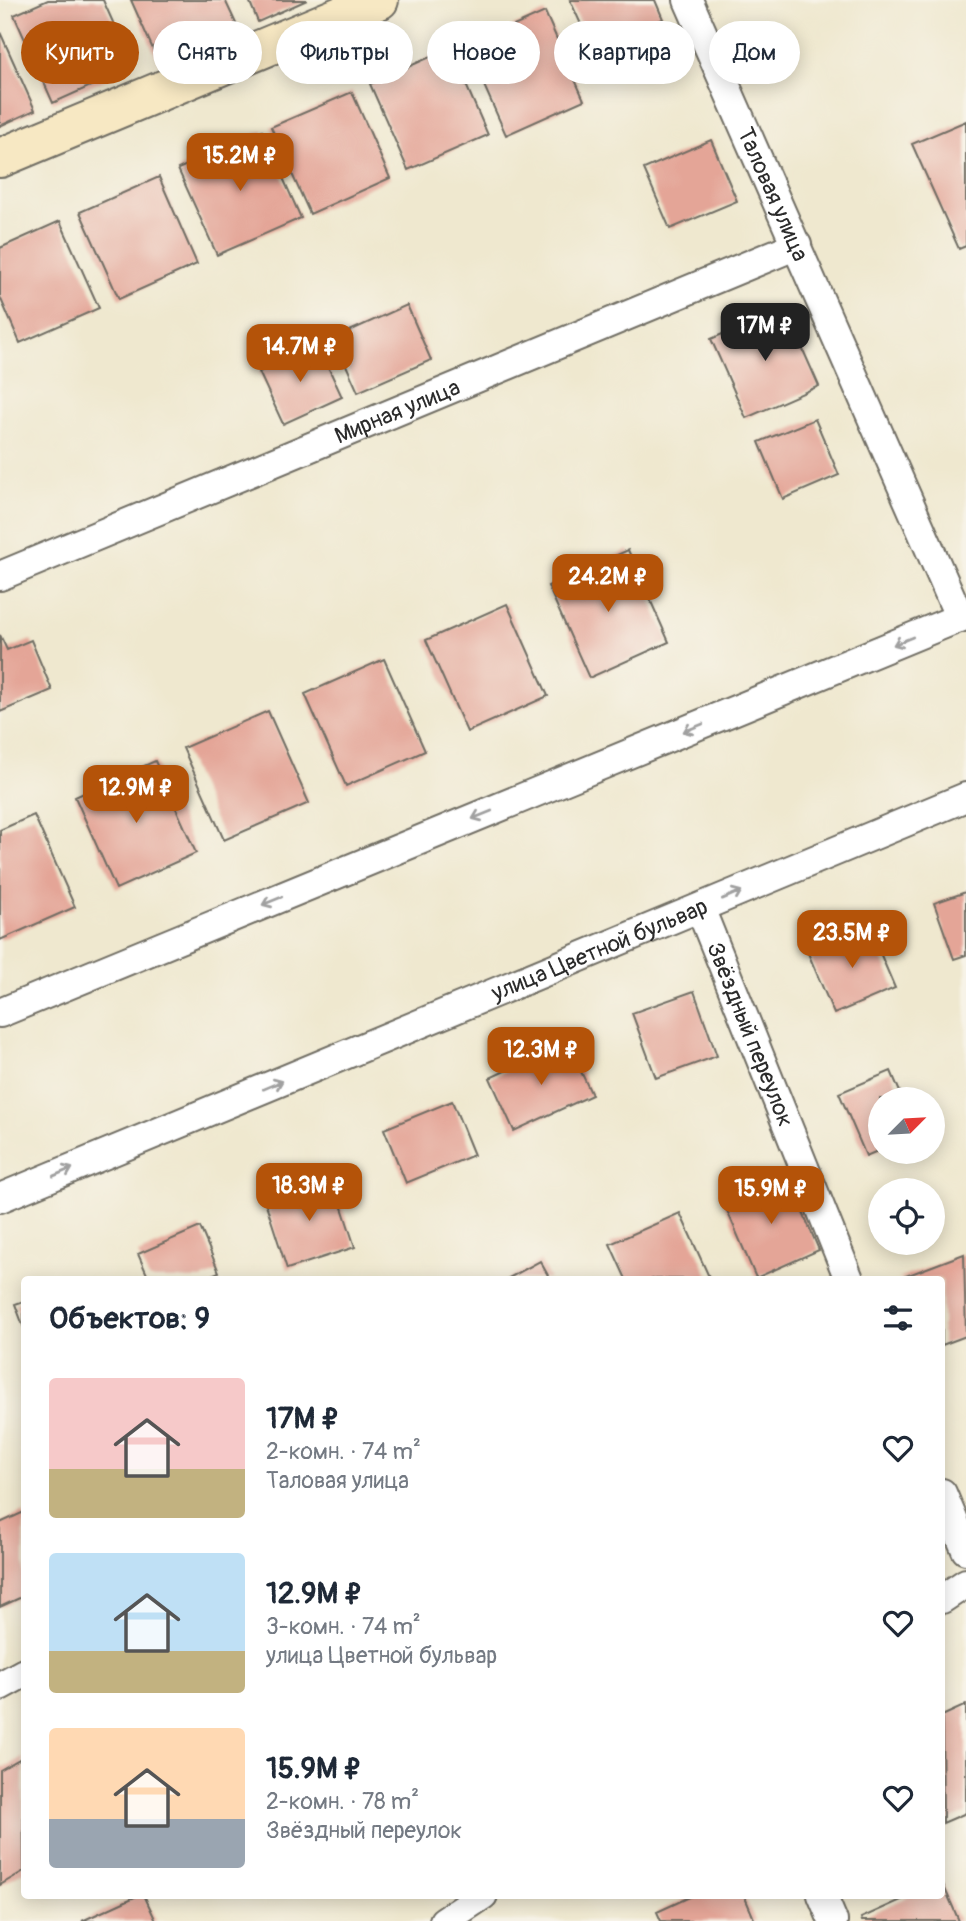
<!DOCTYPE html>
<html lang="ru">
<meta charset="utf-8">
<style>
:root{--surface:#fff;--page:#f2f2f3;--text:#1f2937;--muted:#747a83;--accent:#b45309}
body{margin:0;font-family:Pangolin,sans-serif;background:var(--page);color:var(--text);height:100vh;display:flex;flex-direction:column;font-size:26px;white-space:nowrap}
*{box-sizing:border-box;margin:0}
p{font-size:23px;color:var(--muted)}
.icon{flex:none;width:38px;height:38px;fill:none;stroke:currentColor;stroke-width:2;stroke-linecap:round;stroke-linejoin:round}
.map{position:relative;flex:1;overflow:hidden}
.drawer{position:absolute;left:21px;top:1276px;width:924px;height:623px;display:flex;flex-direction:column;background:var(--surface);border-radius:7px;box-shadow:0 4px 18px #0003}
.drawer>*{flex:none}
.banner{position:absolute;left:21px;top:21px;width:924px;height:63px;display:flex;gap:14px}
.needle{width:46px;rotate:66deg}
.buttons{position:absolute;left:868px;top:1087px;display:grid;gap:14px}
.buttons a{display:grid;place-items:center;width:77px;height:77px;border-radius:50%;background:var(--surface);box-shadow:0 4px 18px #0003;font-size:35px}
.price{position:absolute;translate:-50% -60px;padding:0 16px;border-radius:14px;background:var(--accent);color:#fff;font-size:23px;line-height:46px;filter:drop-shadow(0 2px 4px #0008)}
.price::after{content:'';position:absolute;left:50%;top:42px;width:21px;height:16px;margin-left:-10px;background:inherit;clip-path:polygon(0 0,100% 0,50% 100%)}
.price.on{background:#222;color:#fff}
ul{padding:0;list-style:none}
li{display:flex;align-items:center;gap:21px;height:175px;padding:0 28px}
li span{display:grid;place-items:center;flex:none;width:196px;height:140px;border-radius:7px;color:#555}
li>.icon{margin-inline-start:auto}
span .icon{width:84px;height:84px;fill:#fffc;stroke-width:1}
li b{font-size:30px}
h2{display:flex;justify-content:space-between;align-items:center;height:84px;padding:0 28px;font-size:30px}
.chip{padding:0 24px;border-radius:32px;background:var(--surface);box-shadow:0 4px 18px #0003;font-size:24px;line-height:63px}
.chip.on{background:var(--accent);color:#fff}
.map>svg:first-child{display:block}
.building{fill:#e4a597}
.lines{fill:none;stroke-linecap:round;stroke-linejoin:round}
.minor-casing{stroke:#706d64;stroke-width:32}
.secondary-casing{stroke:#706d64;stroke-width:42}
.minor{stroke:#fff;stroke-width:28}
.secondary{stroke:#f7e8c3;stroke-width:38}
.oneway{stroke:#a0a0a0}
.labels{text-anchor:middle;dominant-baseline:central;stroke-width:5;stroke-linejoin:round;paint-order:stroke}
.street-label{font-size:23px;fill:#2b2b2b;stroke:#f7f3e8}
</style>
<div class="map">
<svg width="966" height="1921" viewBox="0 0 966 1921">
<rect width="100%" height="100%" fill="#f7f3e8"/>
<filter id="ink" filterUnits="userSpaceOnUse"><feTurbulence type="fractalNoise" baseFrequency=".0143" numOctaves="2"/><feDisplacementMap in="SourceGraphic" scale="14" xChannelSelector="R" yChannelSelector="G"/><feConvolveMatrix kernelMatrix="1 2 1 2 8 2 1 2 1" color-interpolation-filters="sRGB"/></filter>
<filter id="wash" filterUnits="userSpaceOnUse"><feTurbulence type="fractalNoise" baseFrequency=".00686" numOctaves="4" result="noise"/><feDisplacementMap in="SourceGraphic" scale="28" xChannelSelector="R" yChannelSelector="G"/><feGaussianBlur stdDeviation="1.57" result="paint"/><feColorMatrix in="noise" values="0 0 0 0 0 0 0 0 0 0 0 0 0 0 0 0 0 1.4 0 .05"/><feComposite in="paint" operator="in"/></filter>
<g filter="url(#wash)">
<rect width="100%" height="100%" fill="#efe8cf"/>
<g id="blocks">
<!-- building -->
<path class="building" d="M 48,0 L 103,0 L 133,67 L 53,103 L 14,15 Z
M 131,0 L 225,0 L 239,30 L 160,65 Z
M 249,0 L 307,0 L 258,22 Z
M 570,0 L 655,0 L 663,19 L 593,51 Z
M 545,12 L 584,100 L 506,135 L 467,47 Z
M 0,32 L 35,110 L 0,126 Z
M 450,48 L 488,135 L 408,170 L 370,84 Z
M 352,92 L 390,178 L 310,214 L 271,127 Z
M 966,121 L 966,246 L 959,249 L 912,144 Z
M 262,131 L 301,218 L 217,255 L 178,169 Z
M 711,140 L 737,201 L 670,229 L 644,169 Z
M 159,177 L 197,264 L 119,299 L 80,212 Z
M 60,221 L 99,308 L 20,343 L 0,297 L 0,248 Z
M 407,305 L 431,360 L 358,392 L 334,338 Z
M 784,307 L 819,386 L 746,418 L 711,339 Z
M 318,345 L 342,397 L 283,424 L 259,372 Z
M 815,419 L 839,475 L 783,499 L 759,442 Z
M 628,550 L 669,642 L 589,678 L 548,586 Z
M 507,604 L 548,696 L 467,732 L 426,640 Z
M 0,635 L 7,650 L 31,640 L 52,690 L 0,712 Z
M 384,659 L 425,751 L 346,786 L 305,694 Z
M 268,711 L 309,803 L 224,840 L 183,748 Z
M 155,761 L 196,853 L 116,889 L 75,797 Z
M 34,815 L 75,907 L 0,940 L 0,830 Z
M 966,892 L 966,955 L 954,959 L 934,903 Z
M 869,927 L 895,988 L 834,1014 L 808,953 Z
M 694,991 L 717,1056 L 656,1078 L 632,1013 Z
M 567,1042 L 592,1095 L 514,1131 L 490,1078 Z
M 891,1071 L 903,1099 L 880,1099 L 880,1150 L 866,1156 L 839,1093 Z
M 452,1101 L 474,1155 L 406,1183 L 384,1129 Z
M 786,1173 L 819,1250 L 756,1278 L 723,1201 Z
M 332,1177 L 355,1247 L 287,1269 L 264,1198 Z
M 680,1213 L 710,1279 L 626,1279 L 610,1244 Z
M 200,1227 L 219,1272 L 202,1279 L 149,1279 L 138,1254 Z
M 964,1254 L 966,1336 L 942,1345 L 942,1279 L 898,1279 Z
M 540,1261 L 550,1279 L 507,1279 Z
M 24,1301 L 24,1328 L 15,1304 Z
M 24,1512 L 24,1596 L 0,1607 L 0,1523 Z
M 966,1705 L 966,1813 L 943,1823 L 942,1716 Z
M 23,1757 L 24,1871 L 0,1885 L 0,1770 Z
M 942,1882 L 959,1921 L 862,1921 L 861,1918 L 912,1895 L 942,1895 Z
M 139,1895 L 144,1895 L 156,1921 L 82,1921 Z
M 694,1895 L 744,1895 L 755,1921 L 661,1921 L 657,1912 Z"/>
</g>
</g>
<g filter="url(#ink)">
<use href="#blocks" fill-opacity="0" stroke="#706d64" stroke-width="2"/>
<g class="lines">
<!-- minor casing -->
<g class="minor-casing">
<g id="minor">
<path id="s1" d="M 688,0 L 960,618"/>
<path id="s2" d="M 0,576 L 797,245"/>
<path id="s3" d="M 700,908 L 849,1279"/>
<path d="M 0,1013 L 966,615"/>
<path id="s4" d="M 0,1198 L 966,797"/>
<path d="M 942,1493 L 966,1550"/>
<path d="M 942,1599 L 966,1583"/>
<path d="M 0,1686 L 24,1673"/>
<path d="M 822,1895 L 833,1921"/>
<path d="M 444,1921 L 483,1895"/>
</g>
</g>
<!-- secondary casing -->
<g class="secondary-casing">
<path id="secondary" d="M 0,158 L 379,0"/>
</g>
<!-- minor -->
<use href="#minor" class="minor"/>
<!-- secondary -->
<use href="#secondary" class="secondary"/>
</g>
<!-- one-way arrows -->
<defs><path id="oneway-shaft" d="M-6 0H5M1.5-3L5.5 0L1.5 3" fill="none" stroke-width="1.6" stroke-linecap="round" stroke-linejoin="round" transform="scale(1.75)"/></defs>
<g class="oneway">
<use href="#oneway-shaft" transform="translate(903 641) rotate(158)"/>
<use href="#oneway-shaft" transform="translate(693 728) rotate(158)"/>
<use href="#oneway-shaft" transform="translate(482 815) rotate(158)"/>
<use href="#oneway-shaft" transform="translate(732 895) rotate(-23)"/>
<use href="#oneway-shaft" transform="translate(272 901) rotate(158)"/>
<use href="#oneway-shaft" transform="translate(273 1085) rotate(-23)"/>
<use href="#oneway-shaft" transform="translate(63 1172) rotate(-23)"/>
</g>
</g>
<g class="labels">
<!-- street labels -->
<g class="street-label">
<text stroke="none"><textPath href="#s1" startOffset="212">Таловая улица</textPath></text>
<text stroke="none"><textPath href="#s2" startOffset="430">Мирная улица</textPath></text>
<text stroke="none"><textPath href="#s4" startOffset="649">улица Цветной бульвар</textPath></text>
<text stroke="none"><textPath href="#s3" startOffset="136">Звёздный переулок</textPath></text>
</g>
</g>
</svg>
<div class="buttons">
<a><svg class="needle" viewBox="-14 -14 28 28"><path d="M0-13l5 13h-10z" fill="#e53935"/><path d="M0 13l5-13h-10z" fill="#747a83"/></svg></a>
<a><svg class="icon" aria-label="locate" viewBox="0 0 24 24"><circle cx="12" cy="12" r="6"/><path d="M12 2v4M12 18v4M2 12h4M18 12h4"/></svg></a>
</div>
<b class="price" style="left:240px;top:193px">15.2M ₽</b>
<b class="price on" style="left:765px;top:363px">17M ₽</b>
<b class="price" style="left:300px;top:384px">14.7M ₽</b>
<b class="price" style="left:608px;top:614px">24.2M ₽</b>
<b class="price" style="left:136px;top:825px">12.9M ₽</b>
<b class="price" style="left:852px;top:970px">23.5M ₽</b>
<b class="price" style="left:541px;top:1087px">12.3M ₽</b>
<b class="price" style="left:309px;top:1223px">18.3M ₽</b>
<b class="price" style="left:771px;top:1226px">15.9M ₽</b>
<div class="banner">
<a class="chip on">Купить</a>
<a class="chip">Снять</a>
<a class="chip">Фильтры</a>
<a class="chip">Новое</a>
<a class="chip">Квартира</a>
<a class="chip">Дом</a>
</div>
<section class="drawer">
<h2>Объектов: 9<svg class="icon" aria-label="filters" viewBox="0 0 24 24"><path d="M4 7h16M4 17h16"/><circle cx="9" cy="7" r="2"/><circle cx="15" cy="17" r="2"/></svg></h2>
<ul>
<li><span style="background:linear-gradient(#f6c9c9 65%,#c2b280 0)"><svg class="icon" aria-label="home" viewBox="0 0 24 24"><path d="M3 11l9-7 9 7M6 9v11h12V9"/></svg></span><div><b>17M ₽</b><p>2-комн. · 74 m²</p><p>Таловая улица</p></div><svg class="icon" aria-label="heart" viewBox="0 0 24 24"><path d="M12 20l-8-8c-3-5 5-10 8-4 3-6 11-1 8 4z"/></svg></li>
<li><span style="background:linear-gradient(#bfe0f5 70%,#c2b280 0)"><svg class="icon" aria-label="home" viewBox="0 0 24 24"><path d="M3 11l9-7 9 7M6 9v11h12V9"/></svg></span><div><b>12.9M ₽</b><p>3-комн. · 74 m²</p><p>улица Цветной бульвар</p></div><svg class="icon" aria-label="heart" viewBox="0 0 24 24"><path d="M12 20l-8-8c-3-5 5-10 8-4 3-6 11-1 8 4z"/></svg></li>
<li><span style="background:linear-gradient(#ffd9b3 65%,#9aa5b1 0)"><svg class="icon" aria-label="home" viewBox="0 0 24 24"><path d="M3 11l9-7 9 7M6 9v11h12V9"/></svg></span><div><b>15.9M ₽</b><p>2-комн. · 78 m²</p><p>Звёздный переулок</p></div><svg class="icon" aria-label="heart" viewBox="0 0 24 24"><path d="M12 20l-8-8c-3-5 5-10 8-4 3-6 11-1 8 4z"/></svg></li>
</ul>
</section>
</div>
